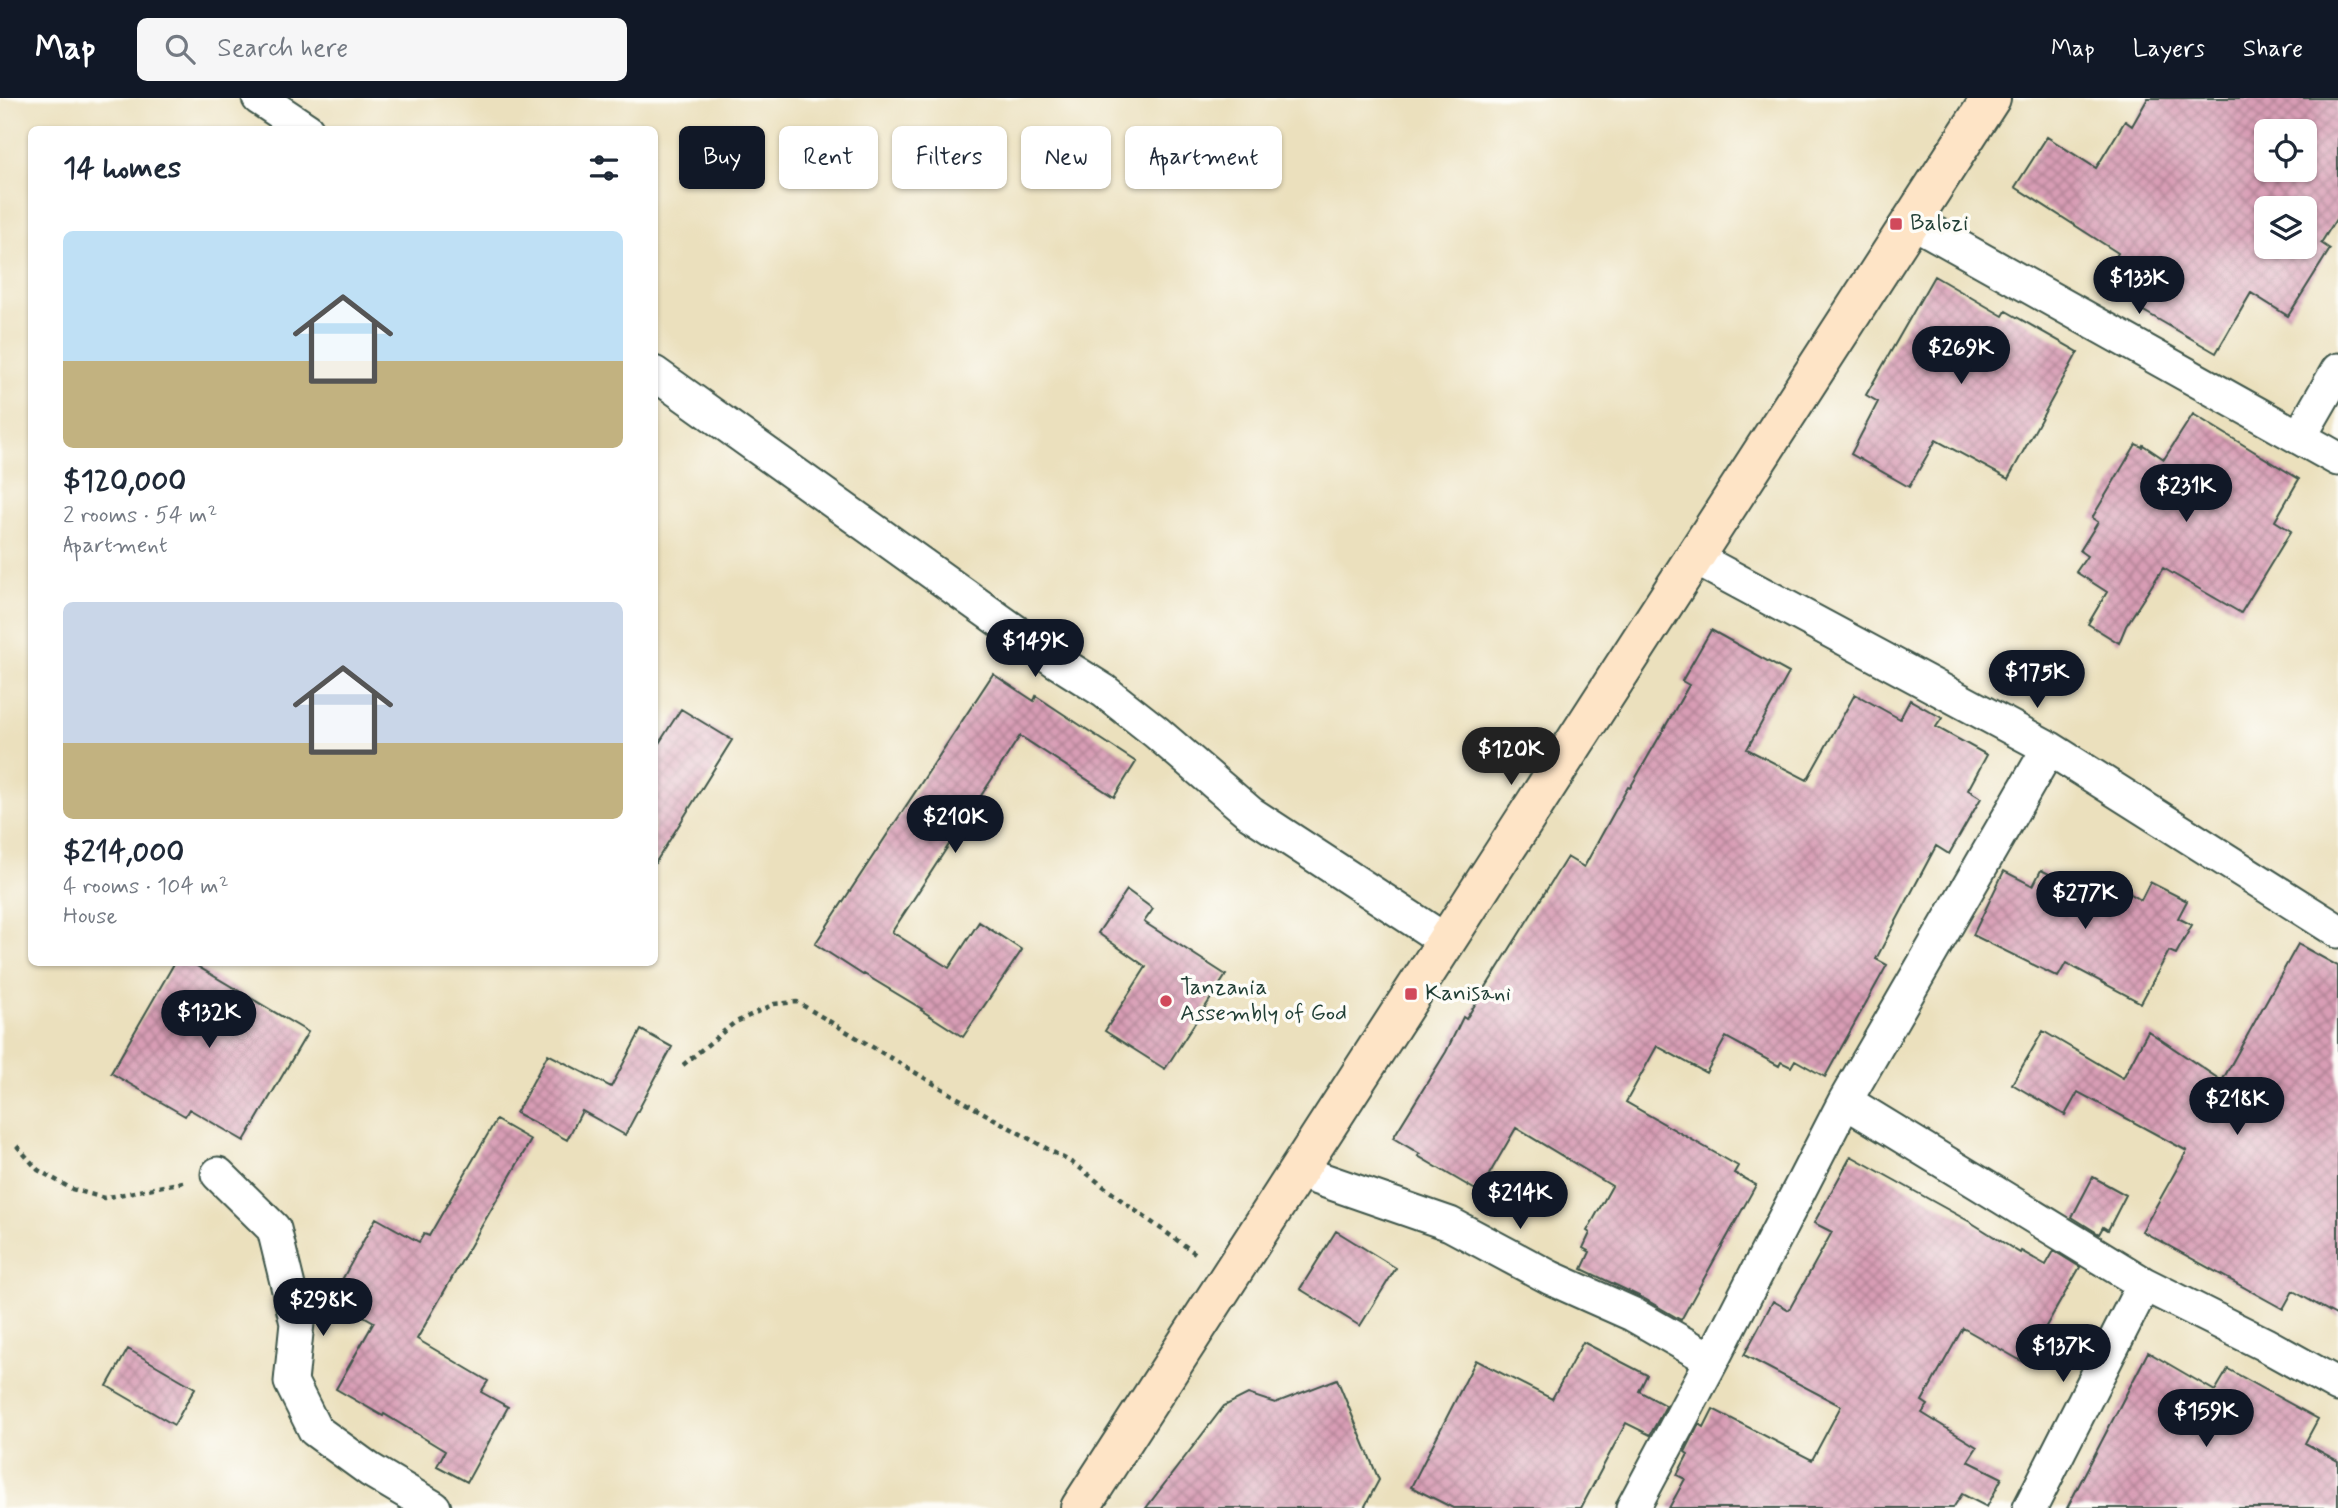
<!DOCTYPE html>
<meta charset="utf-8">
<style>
:root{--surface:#fff;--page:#f6f6f7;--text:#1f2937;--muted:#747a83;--accent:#111827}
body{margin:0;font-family:Mynerve,sans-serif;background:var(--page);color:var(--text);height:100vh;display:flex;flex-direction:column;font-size:26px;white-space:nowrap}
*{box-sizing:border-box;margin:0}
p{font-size:23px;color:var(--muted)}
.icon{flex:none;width:38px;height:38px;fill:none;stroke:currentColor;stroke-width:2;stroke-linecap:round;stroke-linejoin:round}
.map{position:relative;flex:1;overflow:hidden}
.sheet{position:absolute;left:28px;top:28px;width:630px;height:840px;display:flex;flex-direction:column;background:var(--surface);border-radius:10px;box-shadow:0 2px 5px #0004}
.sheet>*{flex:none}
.top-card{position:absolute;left:679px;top:28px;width:665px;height:63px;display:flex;gap:14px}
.fabs{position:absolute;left:2254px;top:21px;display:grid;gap:14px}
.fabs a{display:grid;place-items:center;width:63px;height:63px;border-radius:10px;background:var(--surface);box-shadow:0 2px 5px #0004;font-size:35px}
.price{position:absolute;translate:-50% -60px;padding:0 16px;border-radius:24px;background:var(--accent);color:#fff;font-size:23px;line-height:46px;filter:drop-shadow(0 2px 4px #0008)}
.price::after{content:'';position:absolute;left:50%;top:42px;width:21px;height:16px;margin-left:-10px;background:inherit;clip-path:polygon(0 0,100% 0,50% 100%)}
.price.current{background:#222;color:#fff}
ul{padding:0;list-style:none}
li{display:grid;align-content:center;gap:14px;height:371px;padding:0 35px}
li span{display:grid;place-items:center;height:217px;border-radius:10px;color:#555}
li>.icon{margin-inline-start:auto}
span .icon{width:126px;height:126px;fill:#fffc;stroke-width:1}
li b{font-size:30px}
h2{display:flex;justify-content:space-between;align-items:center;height:84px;padding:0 35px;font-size:30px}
.pill{padding:0 24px;border-radius:10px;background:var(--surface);box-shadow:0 2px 5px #0004;font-size:24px;line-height:63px}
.pill.current{background:var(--accent);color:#fff}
header{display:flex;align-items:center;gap:42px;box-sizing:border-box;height:98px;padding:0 35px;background:var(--accent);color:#fff}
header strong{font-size:33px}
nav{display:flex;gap:38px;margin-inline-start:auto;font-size:24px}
.search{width:490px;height:63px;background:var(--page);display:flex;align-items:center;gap:18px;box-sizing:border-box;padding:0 24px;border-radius:10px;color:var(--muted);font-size:26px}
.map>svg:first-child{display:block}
.building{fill:url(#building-cross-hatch);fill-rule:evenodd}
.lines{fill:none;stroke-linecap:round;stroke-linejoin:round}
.street-casing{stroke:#3e5549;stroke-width:37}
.secondary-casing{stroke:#3e5549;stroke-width:42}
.path{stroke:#3e5549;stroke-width:4.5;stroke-dasharray:5 5;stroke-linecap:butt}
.street{stroke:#fff;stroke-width:33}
.secondary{stroke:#fee4c6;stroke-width:38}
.poi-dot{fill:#d1495b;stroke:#fdfcf7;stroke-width:2.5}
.labels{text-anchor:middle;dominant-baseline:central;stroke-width:7;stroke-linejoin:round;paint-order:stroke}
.poi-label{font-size:23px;fill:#1f3d34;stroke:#fdfcf7;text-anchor:start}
</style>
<header>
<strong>Map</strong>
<div class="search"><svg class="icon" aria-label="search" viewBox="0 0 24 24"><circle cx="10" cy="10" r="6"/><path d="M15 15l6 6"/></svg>Search here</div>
<nav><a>Map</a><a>Layers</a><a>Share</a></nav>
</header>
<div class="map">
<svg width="2338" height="1410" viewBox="0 0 2338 1410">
<defs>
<pattern id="building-cross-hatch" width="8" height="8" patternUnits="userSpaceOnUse" patternTransform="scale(1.75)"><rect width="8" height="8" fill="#d89db5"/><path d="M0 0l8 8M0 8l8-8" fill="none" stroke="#af8194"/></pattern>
</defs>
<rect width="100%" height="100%" fill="#fdfcf7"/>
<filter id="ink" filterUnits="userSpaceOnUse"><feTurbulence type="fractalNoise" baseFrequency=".0143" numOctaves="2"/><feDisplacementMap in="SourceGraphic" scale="14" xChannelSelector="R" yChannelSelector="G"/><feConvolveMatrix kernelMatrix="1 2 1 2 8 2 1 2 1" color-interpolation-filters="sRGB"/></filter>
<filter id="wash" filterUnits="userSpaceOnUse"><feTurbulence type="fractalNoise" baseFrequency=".00686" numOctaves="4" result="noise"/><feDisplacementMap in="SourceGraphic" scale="28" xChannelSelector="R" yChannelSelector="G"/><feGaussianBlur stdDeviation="1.57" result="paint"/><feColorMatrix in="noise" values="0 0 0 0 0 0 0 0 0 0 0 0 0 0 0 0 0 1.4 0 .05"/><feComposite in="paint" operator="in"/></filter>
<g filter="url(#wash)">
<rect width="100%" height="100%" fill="#ebe0bd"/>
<g id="blocks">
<!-- building -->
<path class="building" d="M 2148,0 L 2338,0 L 2338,118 L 2321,145 L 2330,151 L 2288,218 L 2251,195 L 2216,255 L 2135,208 L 2141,198 L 2106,177 L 2118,155 L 2015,89 L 2047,39 L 2096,70 L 2125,23 L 2132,28 ZM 2266,33 L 2305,33 L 2305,72 L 2266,72 ZM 2266,110 L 2305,110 L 2305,149 L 2266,149 Z
M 1934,178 L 2003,218 L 2006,213 L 2078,254 L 2008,381 L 1936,342 L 1909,389 L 1851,356 L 1878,304 L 1866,297 Z
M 2193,316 L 2299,381 L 2275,423 L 2291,433 L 2241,515 L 2163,470 L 2126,528 L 2119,545 L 2088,526 L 2107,494 L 2076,474 L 2087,458 L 2080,453 L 2098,424 L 2092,420 L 2136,346 L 2142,349 L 2143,347 L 2164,361 Z
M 1711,532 L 1789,575 L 1747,651 L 1807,682 L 1855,596 L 1900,621 L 1910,602 L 1942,620 L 1936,629 L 1987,657 L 1968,692 L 1981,700 L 1949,756 L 1936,748 L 1876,861 L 1887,867 L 1825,979 L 1795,962 L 1791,969 L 1781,964 L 1779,968 L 1726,939 L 1706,975 L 1657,948 L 1626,1004 L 1738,1068 L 1734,1075 L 1756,1087 L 1681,1222 L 1641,1199 L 1582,1171 L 1590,1154 L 1583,1150 L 1590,1135 L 1587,1133 L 1612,1088 L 1516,1030 L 1479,1094 L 1418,1058 L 1420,1056 L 1393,1040 L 1446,954 L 1463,919 L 1466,921 L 1567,759 L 1584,769 L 1628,689 L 1630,690 L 1689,587 L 1682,583 Z
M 993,576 L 1034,603 L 1036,598 L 1136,664 L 1114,699 L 1020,638 L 892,834 L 949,870 L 979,824 L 1022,852 L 963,939 L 921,912 L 922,911 L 864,876 L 863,877 L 815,846 Z
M 681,611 L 732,642 L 654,767 L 654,653 Z
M 2041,772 L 2120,811 L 2129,795 L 2141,802 L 2150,784 L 2187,803 L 2178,820 L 2192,827 L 2176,856 L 2169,853 L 2141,905 L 2066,865 L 2058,879 L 1973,837 L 2004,773 L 2033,788 Z
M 1127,792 L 1153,811 L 1144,824 L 1226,877 L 1165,971 L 1105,933 L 1146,869 L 1098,835 Z
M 2298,846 L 2338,868 L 2338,1218 L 2293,1193 L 2283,1211 L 2142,1133 L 2187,1053 L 2078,994 L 2065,1017 L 2012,986 L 2043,933 L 2123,980 L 2148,933 L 2222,983 Z
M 175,864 L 190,864 L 308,934 L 244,1043 L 189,1011 L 185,1018 L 111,975 Z
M 641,932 L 672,949 L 625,1037 L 582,1013 L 567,1042 L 516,1015 L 548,956 L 611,989 Z
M 496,1022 L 531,1042 L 417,1241 L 488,1283 L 481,1294 L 508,1309 L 467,1384 L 437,1368 L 445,1353 L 384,1316 L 383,1318 L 336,1291 L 374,1224 L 332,1200 L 376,1120 L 419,1144 L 424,1136 L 429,1138 Z
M 1851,1058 L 1972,1125 L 2020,1155 L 2021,1153 L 2046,1167 L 2054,1153 L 2080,1169 L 2025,1265 L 1963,1230 L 1922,1303 L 1928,1307 L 1922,1315 L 1977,1349 L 1968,1363 L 2002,1380 L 1987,1409 L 1962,1396 L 1953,1410 L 1669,1410 L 1685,1381 L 1677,1377 L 1688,1356 L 1685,1354 L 1699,1326 L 1704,1329 L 1713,1311 L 1812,1362 L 1841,1308 L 1744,1257 L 1773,1203 L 1789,1212 L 1832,1134 L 1814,1125 Z
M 2093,1079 L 2126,1097 L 2108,1132 L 2103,1129 L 2099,1136 L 2072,1119 Z
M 1336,1133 L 1396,1170 L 1360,1228 L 1300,1191 Z
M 1583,1244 L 1647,1277 L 1639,1293 L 1666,1308 L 1650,1337 L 1626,1325 L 1581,1410 L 1453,1410 L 1411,1389 L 1476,1262 L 1552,1301 Z
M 128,1251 L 195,1290 L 174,1327 L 107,1288 Z
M 2148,1254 L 2215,1293 L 2228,1271 L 2318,1321 L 2305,1345 L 2338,1363 L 2338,1410 L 2067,1410 Z
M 1337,1281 L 1379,1382 L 1364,1410 L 1146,1410 L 1224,1308 L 1248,1296 L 1275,1305 Z"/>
</g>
</g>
<g filter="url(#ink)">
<use href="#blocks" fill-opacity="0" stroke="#3e5549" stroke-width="2"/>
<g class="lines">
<!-- street casing -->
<g class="street-casing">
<path id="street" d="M 259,0 L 307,32
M 1912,123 L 2338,361
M 654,275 L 1055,562 L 1104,593 L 1156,634 L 1250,715 L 1446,843
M 2300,338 L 2338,272
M 1695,460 L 2049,650 L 2338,833
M 1845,1003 L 2144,1186 L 2264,1246 L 2338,1287
M 1297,1073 L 1450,1126 L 1551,1180 L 1632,1216 L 1712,1262
M 218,1076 L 274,1131 L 297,1225 L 291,1284 L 315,1332 L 370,1372 L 434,1410
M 1633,1410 L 1712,1262 L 1845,1003 L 2049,650
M 2030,1410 L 2144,1186"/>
</g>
<!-- secondary casing -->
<g class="secondary-casing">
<path id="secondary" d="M 1080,1410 L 1991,0"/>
</g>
<!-- path -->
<path class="path" d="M 683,967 L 734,925 L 774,906 L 797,904 L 973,1009 L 1076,1067 L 1129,1108 L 1195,1155
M 17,1048 L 38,1072 L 72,1091 L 104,1100 L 183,1084"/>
<!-- street -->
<use href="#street" class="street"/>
<!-- secondary -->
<use href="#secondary" class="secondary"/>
</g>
</g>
<!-- markers -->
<g class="poi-dot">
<rect x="1889" y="119" width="14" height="14" rx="3.5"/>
<rect x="1404" y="889" width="14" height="14" rx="3.5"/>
<circle cx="1166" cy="903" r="7"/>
</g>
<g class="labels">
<!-- poi labels -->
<g class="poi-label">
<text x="1910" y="126">Balozi</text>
<text x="1180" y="890">Tanzania<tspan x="1180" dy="26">Assembly of God</tspan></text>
<text x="1425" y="896">Kanisani</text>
</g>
</g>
</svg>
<div class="fabs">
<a><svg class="icon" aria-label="locate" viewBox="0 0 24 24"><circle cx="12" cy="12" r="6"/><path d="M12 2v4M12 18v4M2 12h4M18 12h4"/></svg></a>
<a><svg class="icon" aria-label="layers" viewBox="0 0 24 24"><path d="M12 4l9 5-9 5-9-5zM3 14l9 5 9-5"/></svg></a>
</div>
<b class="price" style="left:2139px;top:218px">$133K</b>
<b class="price" style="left:1961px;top:288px">$269K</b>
<b class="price" style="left:2186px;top:426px">$231K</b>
<b class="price" style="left:1035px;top:581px">$149K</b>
<b class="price" style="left:2037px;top:612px">$175K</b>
<b class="price current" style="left:1511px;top:689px">$120K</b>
<b class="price" style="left:955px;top:757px">$210K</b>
<b class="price" style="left:2085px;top:833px">$277K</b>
<b class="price" style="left:209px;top:952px">$132K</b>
<b class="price" style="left:2237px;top:1039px">$218K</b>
<b class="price" style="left:1520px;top:1133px">$214K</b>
<b class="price" style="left:323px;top:1240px">$298K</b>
<b class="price" style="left:2063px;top:1286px">$137K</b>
<b class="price" style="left:2206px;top:1351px">$159K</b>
<div class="top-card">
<a class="pill current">Buy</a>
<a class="pill">Rent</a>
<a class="pill">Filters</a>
<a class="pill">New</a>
<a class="pill">Apartment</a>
</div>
<section class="sheet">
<h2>14 homes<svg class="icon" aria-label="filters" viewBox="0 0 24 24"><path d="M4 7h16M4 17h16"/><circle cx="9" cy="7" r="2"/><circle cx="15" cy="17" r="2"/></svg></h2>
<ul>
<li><span style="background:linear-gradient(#bfe0f5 60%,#c2b280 0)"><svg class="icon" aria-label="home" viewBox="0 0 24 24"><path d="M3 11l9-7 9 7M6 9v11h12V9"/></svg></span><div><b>$120,000</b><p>2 rooms · 54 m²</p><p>Apartment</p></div></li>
<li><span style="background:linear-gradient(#c9d6e8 65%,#c2b280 0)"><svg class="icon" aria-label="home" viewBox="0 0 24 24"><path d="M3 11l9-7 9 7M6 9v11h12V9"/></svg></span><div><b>$214,000</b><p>4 rooms · 104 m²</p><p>House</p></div></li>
</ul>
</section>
</div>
